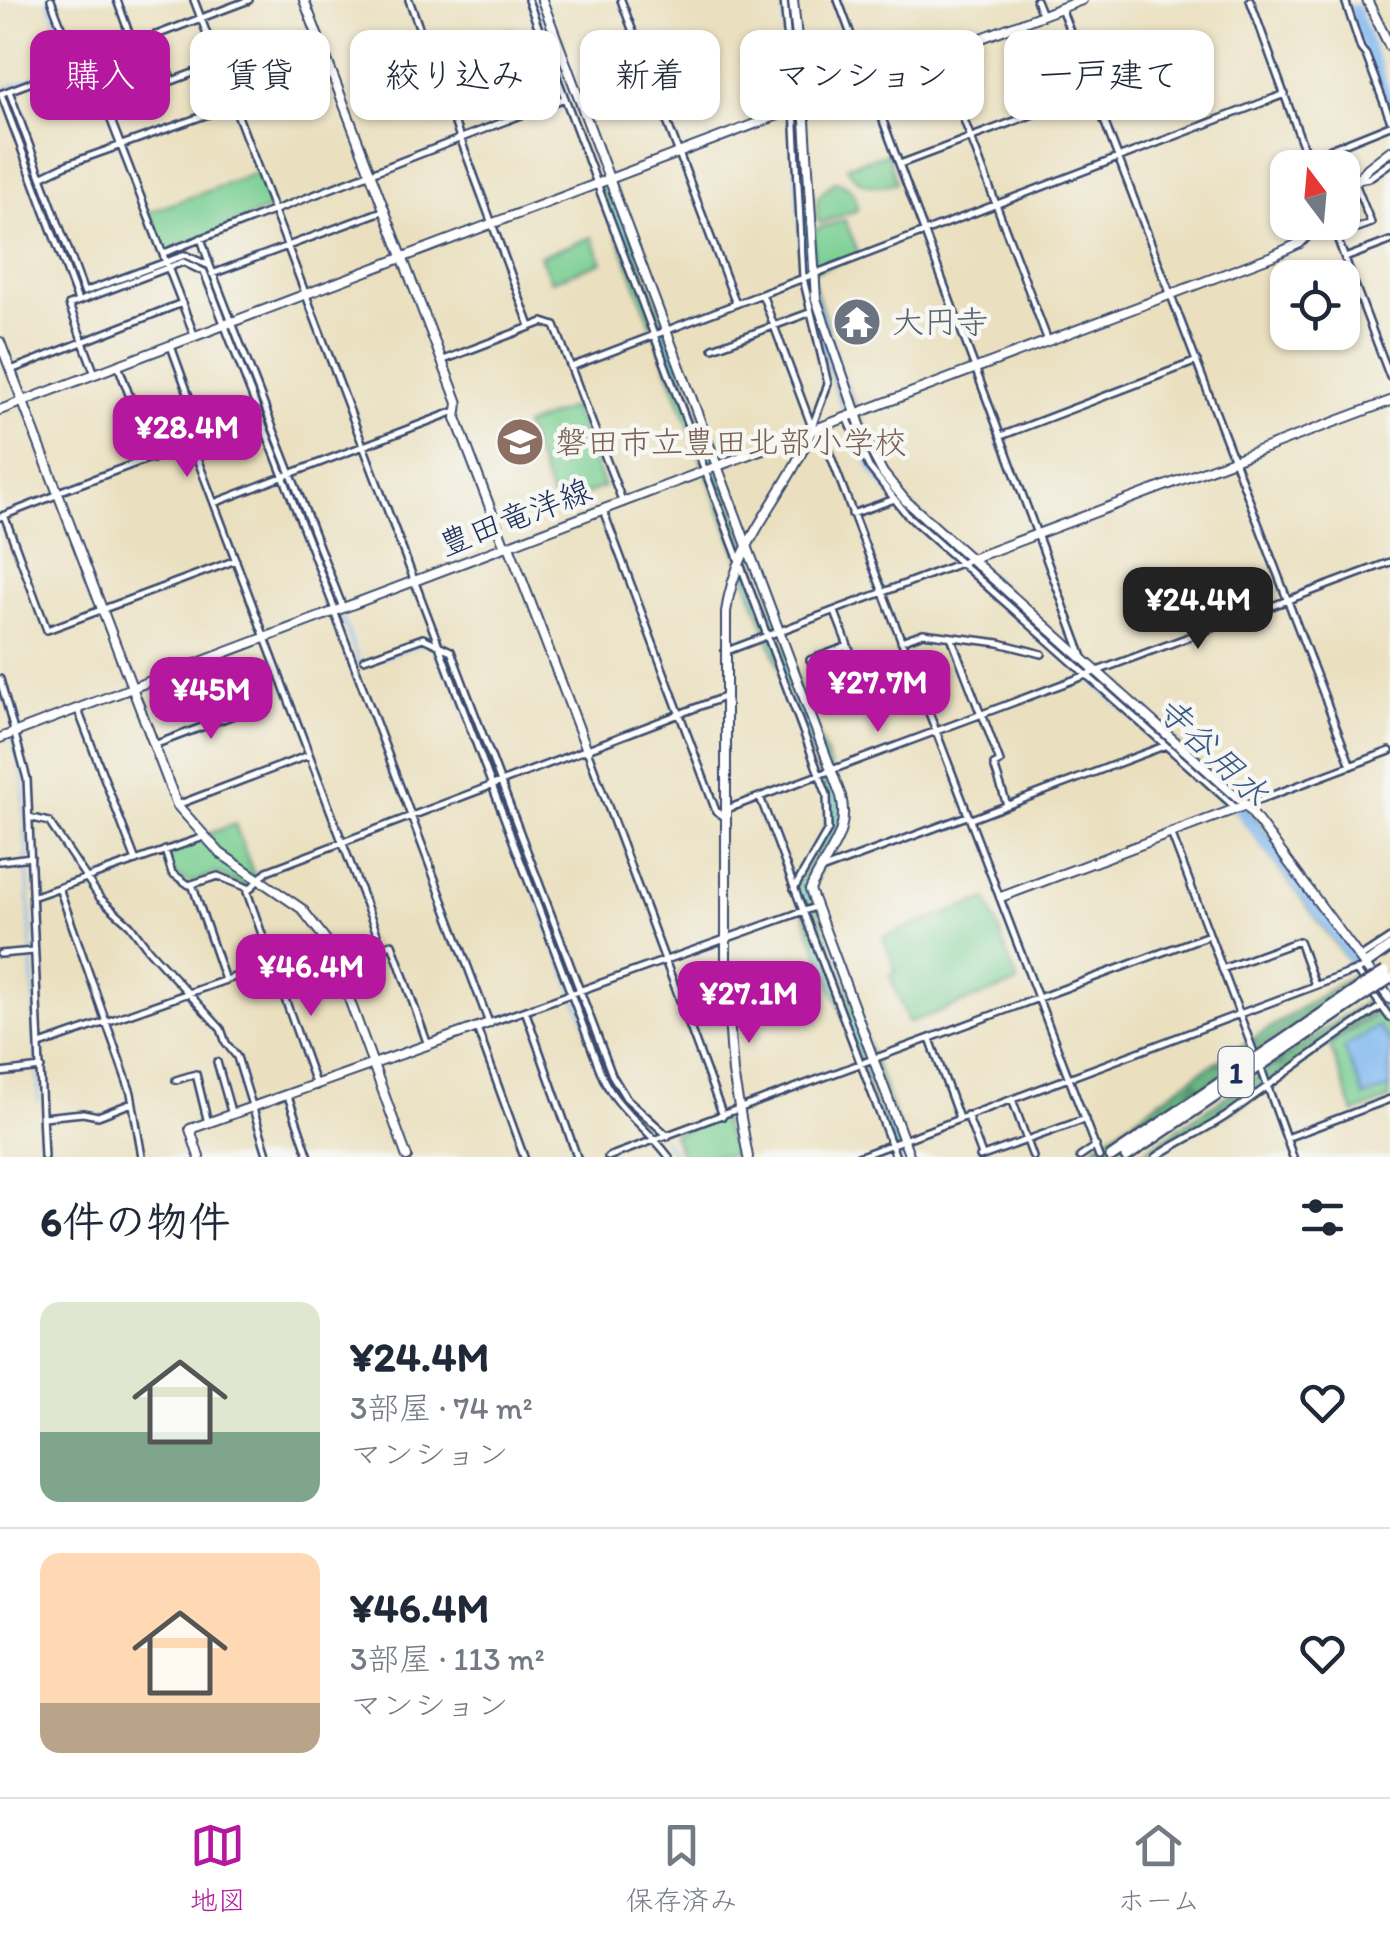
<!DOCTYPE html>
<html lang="ja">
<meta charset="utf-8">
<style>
:root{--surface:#fff;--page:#f2f2f3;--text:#1f2937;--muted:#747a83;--line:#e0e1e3;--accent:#b5179e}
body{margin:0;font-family:Itim,"Klee One",sans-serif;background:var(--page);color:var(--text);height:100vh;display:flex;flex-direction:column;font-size:38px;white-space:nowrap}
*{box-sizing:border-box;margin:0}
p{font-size:32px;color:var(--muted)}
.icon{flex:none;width:55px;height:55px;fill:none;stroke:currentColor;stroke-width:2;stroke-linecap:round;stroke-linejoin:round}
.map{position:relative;height:1157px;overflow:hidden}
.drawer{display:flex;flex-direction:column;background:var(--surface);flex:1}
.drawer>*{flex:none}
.hud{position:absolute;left:30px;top:30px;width:1330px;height:90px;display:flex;gap:20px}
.needle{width:65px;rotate:344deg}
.tools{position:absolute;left:1270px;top:150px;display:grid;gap:20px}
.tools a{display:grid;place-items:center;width:90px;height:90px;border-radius:20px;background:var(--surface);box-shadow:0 2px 8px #0004;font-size:50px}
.price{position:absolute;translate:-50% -85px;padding:0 22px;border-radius:20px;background:var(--accent);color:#fff;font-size:32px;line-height:65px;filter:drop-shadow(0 2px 5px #0008)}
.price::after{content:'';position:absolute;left:50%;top:60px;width:30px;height:22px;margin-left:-15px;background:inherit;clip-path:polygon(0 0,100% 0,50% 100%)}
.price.on{background:#222;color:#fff}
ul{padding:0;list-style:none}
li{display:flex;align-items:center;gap:30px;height:250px;padding:0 40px}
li+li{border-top:2px solid var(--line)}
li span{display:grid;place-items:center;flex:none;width:280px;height:200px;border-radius:20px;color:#555}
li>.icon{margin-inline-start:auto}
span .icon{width:120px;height:120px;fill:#fffc;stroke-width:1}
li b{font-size:42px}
h2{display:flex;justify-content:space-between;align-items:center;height:120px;padding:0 40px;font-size:42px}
.pill{padding:0 35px;border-radius:20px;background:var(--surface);box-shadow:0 2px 8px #0004;font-size:35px;line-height:90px}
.pill.on{background:var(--accent);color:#fff}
.tab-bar{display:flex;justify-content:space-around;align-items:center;height:140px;border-top:2px solid var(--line);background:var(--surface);font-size:28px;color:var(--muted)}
.tab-bar a{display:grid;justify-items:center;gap:5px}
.tab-bar .on{color:var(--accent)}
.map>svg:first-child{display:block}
.green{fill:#7acf93;stroke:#4a7f78;stroke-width:2.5}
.forest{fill:url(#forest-firs);stroke:#3f706e;stroke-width:2.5}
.water{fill:#7fb8f0;stroke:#4d74a7;stroke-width:2.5}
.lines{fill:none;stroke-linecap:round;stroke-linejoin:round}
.stream{stroke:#7fb8f0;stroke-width:2.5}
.river{stroke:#7fb8f0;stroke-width:11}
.street-casing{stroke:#3a4a6d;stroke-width:10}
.secondary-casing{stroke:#3a4a6d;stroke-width:12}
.primary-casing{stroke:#3a4a6d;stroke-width:12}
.highway-casing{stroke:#3a4a6d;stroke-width:14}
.street{stroke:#fff;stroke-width:5}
.secondary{stroke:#fff;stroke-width:8}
.primary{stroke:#fff;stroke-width:8}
.highway{stroke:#fff;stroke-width:9}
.highway-bridge-casing{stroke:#3a4a6d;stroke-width:14;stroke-linecap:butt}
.highway-bridge{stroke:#fff;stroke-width:9}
.labels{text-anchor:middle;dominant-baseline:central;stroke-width:9;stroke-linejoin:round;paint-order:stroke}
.shield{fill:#f6f6f2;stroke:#5d6b8a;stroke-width:2.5}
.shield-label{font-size:30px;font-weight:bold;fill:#1b2f5e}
.worship-label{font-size:32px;fill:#5b616d;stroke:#f6f6f2;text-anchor:start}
.education-label{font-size:32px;fill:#785e54;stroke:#f6f6f2;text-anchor:start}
.street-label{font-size:32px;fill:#1b2f5e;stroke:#f6f6f2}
.water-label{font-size:35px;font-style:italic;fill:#39588a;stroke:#f6f6f2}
</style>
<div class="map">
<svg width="1390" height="1157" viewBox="0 0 1390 1157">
<defs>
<pattern id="forest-firs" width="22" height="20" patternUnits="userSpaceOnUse" patternTransform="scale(2.5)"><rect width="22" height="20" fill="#63b27d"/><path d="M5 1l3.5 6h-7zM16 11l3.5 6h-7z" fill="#51916a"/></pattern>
</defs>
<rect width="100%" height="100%" fill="#f6f6f2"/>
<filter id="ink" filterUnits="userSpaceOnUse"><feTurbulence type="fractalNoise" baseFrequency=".01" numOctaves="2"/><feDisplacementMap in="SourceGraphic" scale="20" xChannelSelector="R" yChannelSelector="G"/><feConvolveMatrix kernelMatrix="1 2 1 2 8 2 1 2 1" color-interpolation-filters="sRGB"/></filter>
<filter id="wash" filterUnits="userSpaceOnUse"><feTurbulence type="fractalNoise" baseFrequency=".0048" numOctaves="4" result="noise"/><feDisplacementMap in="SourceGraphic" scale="40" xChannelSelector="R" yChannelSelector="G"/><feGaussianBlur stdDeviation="2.25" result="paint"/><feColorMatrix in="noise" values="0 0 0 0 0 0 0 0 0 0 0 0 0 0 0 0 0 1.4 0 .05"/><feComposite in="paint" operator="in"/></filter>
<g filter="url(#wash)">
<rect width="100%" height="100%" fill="#eae0bf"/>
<!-- green -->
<path class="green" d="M 784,0 L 793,0 L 812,276 L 840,371 L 883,473 L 909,504 L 1246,805 L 1361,957 L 1351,965 L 1230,803 L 899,506 C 851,444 823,365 807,288 Z
M 888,153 L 896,183 C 875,188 857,188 847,166 Z
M 259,172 L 272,208 L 164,253 L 147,213 Z
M 610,178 L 839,790 L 844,822 L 810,890 L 910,1157 L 897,1157 L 794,889 C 813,858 832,833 827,795 L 598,183 Z
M 835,181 C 849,185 858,194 857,210 L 820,223 L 816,218 L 817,198 Z
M 845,220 L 859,255 L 814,272 L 813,230 Z
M 592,237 L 602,262 L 551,281 L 540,256 Z
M 573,407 L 604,487 L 555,506 L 524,426 Z
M 235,824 L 254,876 L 260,879 L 250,889 L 215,873 L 192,884 L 172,873 L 165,850 Z
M 987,899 L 1018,983 L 908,1023 L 890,975 L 896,972 L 883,937 Z
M 1384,1009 L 1390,1019 L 1390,1099 L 1354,1113 L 1330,1046 Z
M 720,1117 L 735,1155 L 682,1157 L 673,1134 Z"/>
<!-- forest -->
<path class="forest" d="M 512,29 L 520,47 L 440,75 L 432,64 L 431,52 L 448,44 Z
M 1358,972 L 1363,979 L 1100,1157 L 1080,1157 L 1200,1072 Z
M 1374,996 L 1382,1006 L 1230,1113 L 1177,1139 L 1150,1157 L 1136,1157 Z"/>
<!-- water -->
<path class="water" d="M 1378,1026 L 1390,1043 L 1390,1088 L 1364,1097 L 1344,1048 Z"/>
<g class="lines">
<!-- stream -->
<path class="stream" d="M 48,0 L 72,63 L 4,89 L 82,296 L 93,291
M 536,0 L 603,176
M 606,184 L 711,461 L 742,551
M 185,258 L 207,268 L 224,308
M 286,469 L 338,606
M 745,559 L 834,798 L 836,828 L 802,891 L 901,1157
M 341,614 L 360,665 L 424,643 L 438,650
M 445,654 L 607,1080 L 620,1099 L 658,1135
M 12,739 L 23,778 L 39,1100
M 664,1140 L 676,1157
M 41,1157 L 41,1143"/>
<!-- river -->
<path class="river" d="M 788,0 L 809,292 L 848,408
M 1354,10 L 1390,106
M 854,422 L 876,469 L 908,510 L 1236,804 L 1338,937 L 1390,1012"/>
</g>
</g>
<g filter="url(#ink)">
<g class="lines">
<!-- street casing -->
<g class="street-casing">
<path id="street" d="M 51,0 L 76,65
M 117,0 L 133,44
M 194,0 L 603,1078 C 618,1110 649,1129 669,1157
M 409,0 L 530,326
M 528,0 L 827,795 L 828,830 L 794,889
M 621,0 L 736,304
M 784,0 L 794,108 L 803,278 L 828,384 L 812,427
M 838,0 L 1084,660
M 1036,0 L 1042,15
M 1250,0 L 1311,168
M 1345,0 L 1361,49 L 1366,55 L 1390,119
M 1061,8 L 1351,766
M 155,35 L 172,81 L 217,64
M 939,54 L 1048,341
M 88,61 L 195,337
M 100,90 L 166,65
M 9,91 L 84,292 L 185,255 L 210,266 L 343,608
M 0,94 L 249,0
M 1,94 L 78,301
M 1308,158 L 1390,125
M 900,164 L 1092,92
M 41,177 L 68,164 L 234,105
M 1358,180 L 1369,178 L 1390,163
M 1331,222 L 1390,377
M 1336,236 L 1371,223 L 1355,183
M 201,238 L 210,266
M 164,253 L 565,98
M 1345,258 L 1390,241
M 212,274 L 385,210
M 762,294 L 812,427
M 713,348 L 809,313
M 441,361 L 543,322 L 555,326 L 623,503
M 118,365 L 153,459
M 571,367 L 1285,94
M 11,370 L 182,303
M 95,374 L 69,305 L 183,262 L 204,272 L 335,610
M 847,417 L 869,467 L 908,516 L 1236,808
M 820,428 L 1099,1157
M 1001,436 L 1197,361
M 192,445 L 382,947 L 337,962
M 58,492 L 204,438 L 171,346
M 214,503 L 458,410
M 603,510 L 716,811 L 726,818
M 852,514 L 892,500
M 4,515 L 47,630 L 236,560
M 0,517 L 59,494
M 334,611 L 489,1023 L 815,907
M 951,637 L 981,715
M 901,641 L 923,633 L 999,643 L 1042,654
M 727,651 L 971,559
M 364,659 L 423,638 L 451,651 L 612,1075 L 626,1098 L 668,1136
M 810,660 L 848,646
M 859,674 L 907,657
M 0,679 L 27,779 L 44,1157
M 826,690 L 860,677 L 835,612
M 78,710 L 136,861
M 982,714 L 1000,762 L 994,765 L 1007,805
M 154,745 L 255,707
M 587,750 L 723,1116
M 760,797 L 896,1157
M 177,805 L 309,755
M 1246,805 L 1390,751
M 727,809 L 1390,562
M 29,817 L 49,822 L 100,898 L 130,925 L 148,949 L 221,1029 L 226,1043 L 237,1057 L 268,1157
M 971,819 L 1164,746
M 1171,833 L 1253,1050
M 165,850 L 172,873 L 189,885 L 218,876 L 250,889
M 0,861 L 31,857
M 821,870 L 967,816
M 192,884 L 225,980
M 59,888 L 131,1093 L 142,1157
M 32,897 L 204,837
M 382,947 L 392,944 L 428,1045
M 0,954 L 34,951
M 1361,957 L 1390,938
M 1222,969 L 1299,941 L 1315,985
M 1356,970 L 1390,1018
M 525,1010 L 577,1157
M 477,1028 L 524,1157
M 930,1039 L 959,1118
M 40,1045 L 329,944
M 217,1062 L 232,1115
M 1262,1071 L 1293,1157
M 0,1073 L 41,1068
M 176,1080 L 196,1074 L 208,1123
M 316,1086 L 247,892 L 267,871 L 724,697
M 288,1096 L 309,1157
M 1012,1099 L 1033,1157
M 967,1115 L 982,1155
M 43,1117 L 83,1113 L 98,1116 L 132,1103
M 1286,1138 L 1390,1099
M 608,1157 L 1209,935
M 858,1157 L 1365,967
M 980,1157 L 1085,1119
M 1080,1157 L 1096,1146
M 1156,1157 C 1179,1141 1206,1130 1229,1114 C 1280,1078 1329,1040 1382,1006"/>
</g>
<!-- secondary casing -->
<g class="secondary-casing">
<path id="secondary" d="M 304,0 L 458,403 L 456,418 L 505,547
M 542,0 L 841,796 C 851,837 824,855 810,890 L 910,1157
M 793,0 L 804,104 L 816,299 L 865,439 L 883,473 L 905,500 L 1246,805 L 1390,999
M 1342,197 L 1368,168 L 1390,151
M 0,342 L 177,805 L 220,853 L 302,909 L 329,944 L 407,1157
M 0,410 L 1082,0
M 509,546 L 587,750
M 971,559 L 1390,401
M 0,738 L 1272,256 L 1300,243 L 1321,222
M 1001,897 L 1246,805
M 199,1157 L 190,1129 L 489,1023
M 748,1157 L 733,1073 L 726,977 L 726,612 C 736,538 785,498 811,431"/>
</g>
<!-- primary casing -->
<g class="primary-casing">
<path id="primary" d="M 1367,0 L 1390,47"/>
</g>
<!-- highway casing -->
<g class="highway-casing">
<path id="highway" d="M 1366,964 L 1390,947
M 1111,1157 L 1361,987
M 1126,1157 L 1366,994"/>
</g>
<!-- street -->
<use href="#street" class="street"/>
<!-- secondary -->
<use href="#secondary" class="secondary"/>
<!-- primary -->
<use href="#primary" class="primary"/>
<!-- highway -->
<use href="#highway" class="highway"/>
<!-- highway-bridge casing -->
<g class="highway-bridge-casing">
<path id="highway-bridge" d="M 1361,987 L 1385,972
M 1366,994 L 1389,979"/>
</g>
<!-- highway-bridge -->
<use href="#highway-bridge" class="highway-bridge"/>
</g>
</g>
<!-- icons -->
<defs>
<g id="temple-disc" transform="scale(2.5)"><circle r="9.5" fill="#6b7280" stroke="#f6f6f2"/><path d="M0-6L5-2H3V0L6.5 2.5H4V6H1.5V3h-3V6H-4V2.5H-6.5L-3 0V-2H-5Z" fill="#fff"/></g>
<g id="school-disc" transform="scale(2.5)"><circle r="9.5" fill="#8d6e63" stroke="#f6f6f2"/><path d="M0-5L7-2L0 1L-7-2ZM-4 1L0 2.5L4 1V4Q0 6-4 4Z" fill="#fff"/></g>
</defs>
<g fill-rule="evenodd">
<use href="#temple-disc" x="857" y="322"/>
<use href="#school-disc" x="520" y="442"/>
</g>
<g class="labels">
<!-- shield labels -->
<rect class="shield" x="1218.5" y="1047" width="35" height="50" rx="8"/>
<g class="shield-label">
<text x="1236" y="1072">1</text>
</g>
<!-- worship labels -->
<g class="worship-label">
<text x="892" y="322">大円寺</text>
</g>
<!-- education labels -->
<g class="education-label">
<text x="555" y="442">磐田市立豊田北部小学校</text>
</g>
<!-- street labels -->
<g class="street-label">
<text transform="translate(515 517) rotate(-21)">豊田竜洋線</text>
</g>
<!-- water labels -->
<g class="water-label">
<text transform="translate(1213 751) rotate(44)">寺谷用水</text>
</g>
</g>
</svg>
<div class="tools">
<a><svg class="needle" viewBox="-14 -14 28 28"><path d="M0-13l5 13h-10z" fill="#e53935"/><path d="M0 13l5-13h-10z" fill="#747a83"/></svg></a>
<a><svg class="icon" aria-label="locate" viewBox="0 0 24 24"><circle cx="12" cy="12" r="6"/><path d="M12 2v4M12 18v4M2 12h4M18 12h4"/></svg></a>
</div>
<b class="price" style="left:187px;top:480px">¥28.4M</b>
<b class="price on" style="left:1198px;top:652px">¥24.4M</b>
<b class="price" style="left:878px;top:735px">¥27.7M</b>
<b class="price" style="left:211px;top:742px">¥45M</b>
<b class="price" style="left:311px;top:1019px">¥46.4M</b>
<b class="price" style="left:749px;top:1046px">¥27.1M</b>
<div class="hud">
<a class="pill on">購入</a>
<a class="pill">賃貸</a>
<a class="pill">絞り込み</a>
<a class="pill">新着</a>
<a class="pill">マンション</a>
<a class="pill">一戸建て</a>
</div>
</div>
<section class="drawer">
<h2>6件の物件<svg class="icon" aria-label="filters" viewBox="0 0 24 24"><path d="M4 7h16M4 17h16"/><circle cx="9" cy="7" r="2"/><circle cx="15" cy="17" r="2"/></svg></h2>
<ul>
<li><span style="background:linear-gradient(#dfe7d0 65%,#7fa58c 0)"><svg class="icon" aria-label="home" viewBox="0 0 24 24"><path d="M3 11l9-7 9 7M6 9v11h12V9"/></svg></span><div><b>¥24.4M</b><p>3部屋 · 74 m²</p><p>マンション</p></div><svg class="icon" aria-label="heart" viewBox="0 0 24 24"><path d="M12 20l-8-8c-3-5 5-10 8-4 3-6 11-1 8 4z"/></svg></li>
<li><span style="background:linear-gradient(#ffd9b3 75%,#b9a48a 0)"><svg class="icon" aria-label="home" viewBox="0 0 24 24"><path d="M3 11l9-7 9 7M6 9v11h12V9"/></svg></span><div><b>¥46.4M</b><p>3部屋 · 113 m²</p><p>マンション</p></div><svg class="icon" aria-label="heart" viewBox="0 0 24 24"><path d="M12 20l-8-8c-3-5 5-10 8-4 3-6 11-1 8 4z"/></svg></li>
</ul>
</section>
<nav class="tab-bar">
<a class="on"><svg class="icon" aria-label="map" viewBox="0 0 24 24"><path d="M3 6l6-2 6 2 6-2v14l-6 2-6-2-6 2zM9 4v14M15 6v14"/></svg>地図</a>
<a><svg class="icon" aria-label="saved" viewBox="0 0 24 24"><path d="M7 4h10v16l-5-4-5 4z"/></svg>保存済み</a>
<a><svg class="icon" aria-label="home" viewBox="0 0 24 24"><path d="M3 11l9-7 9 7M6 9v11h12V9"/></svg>ホーム</a>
</nav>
